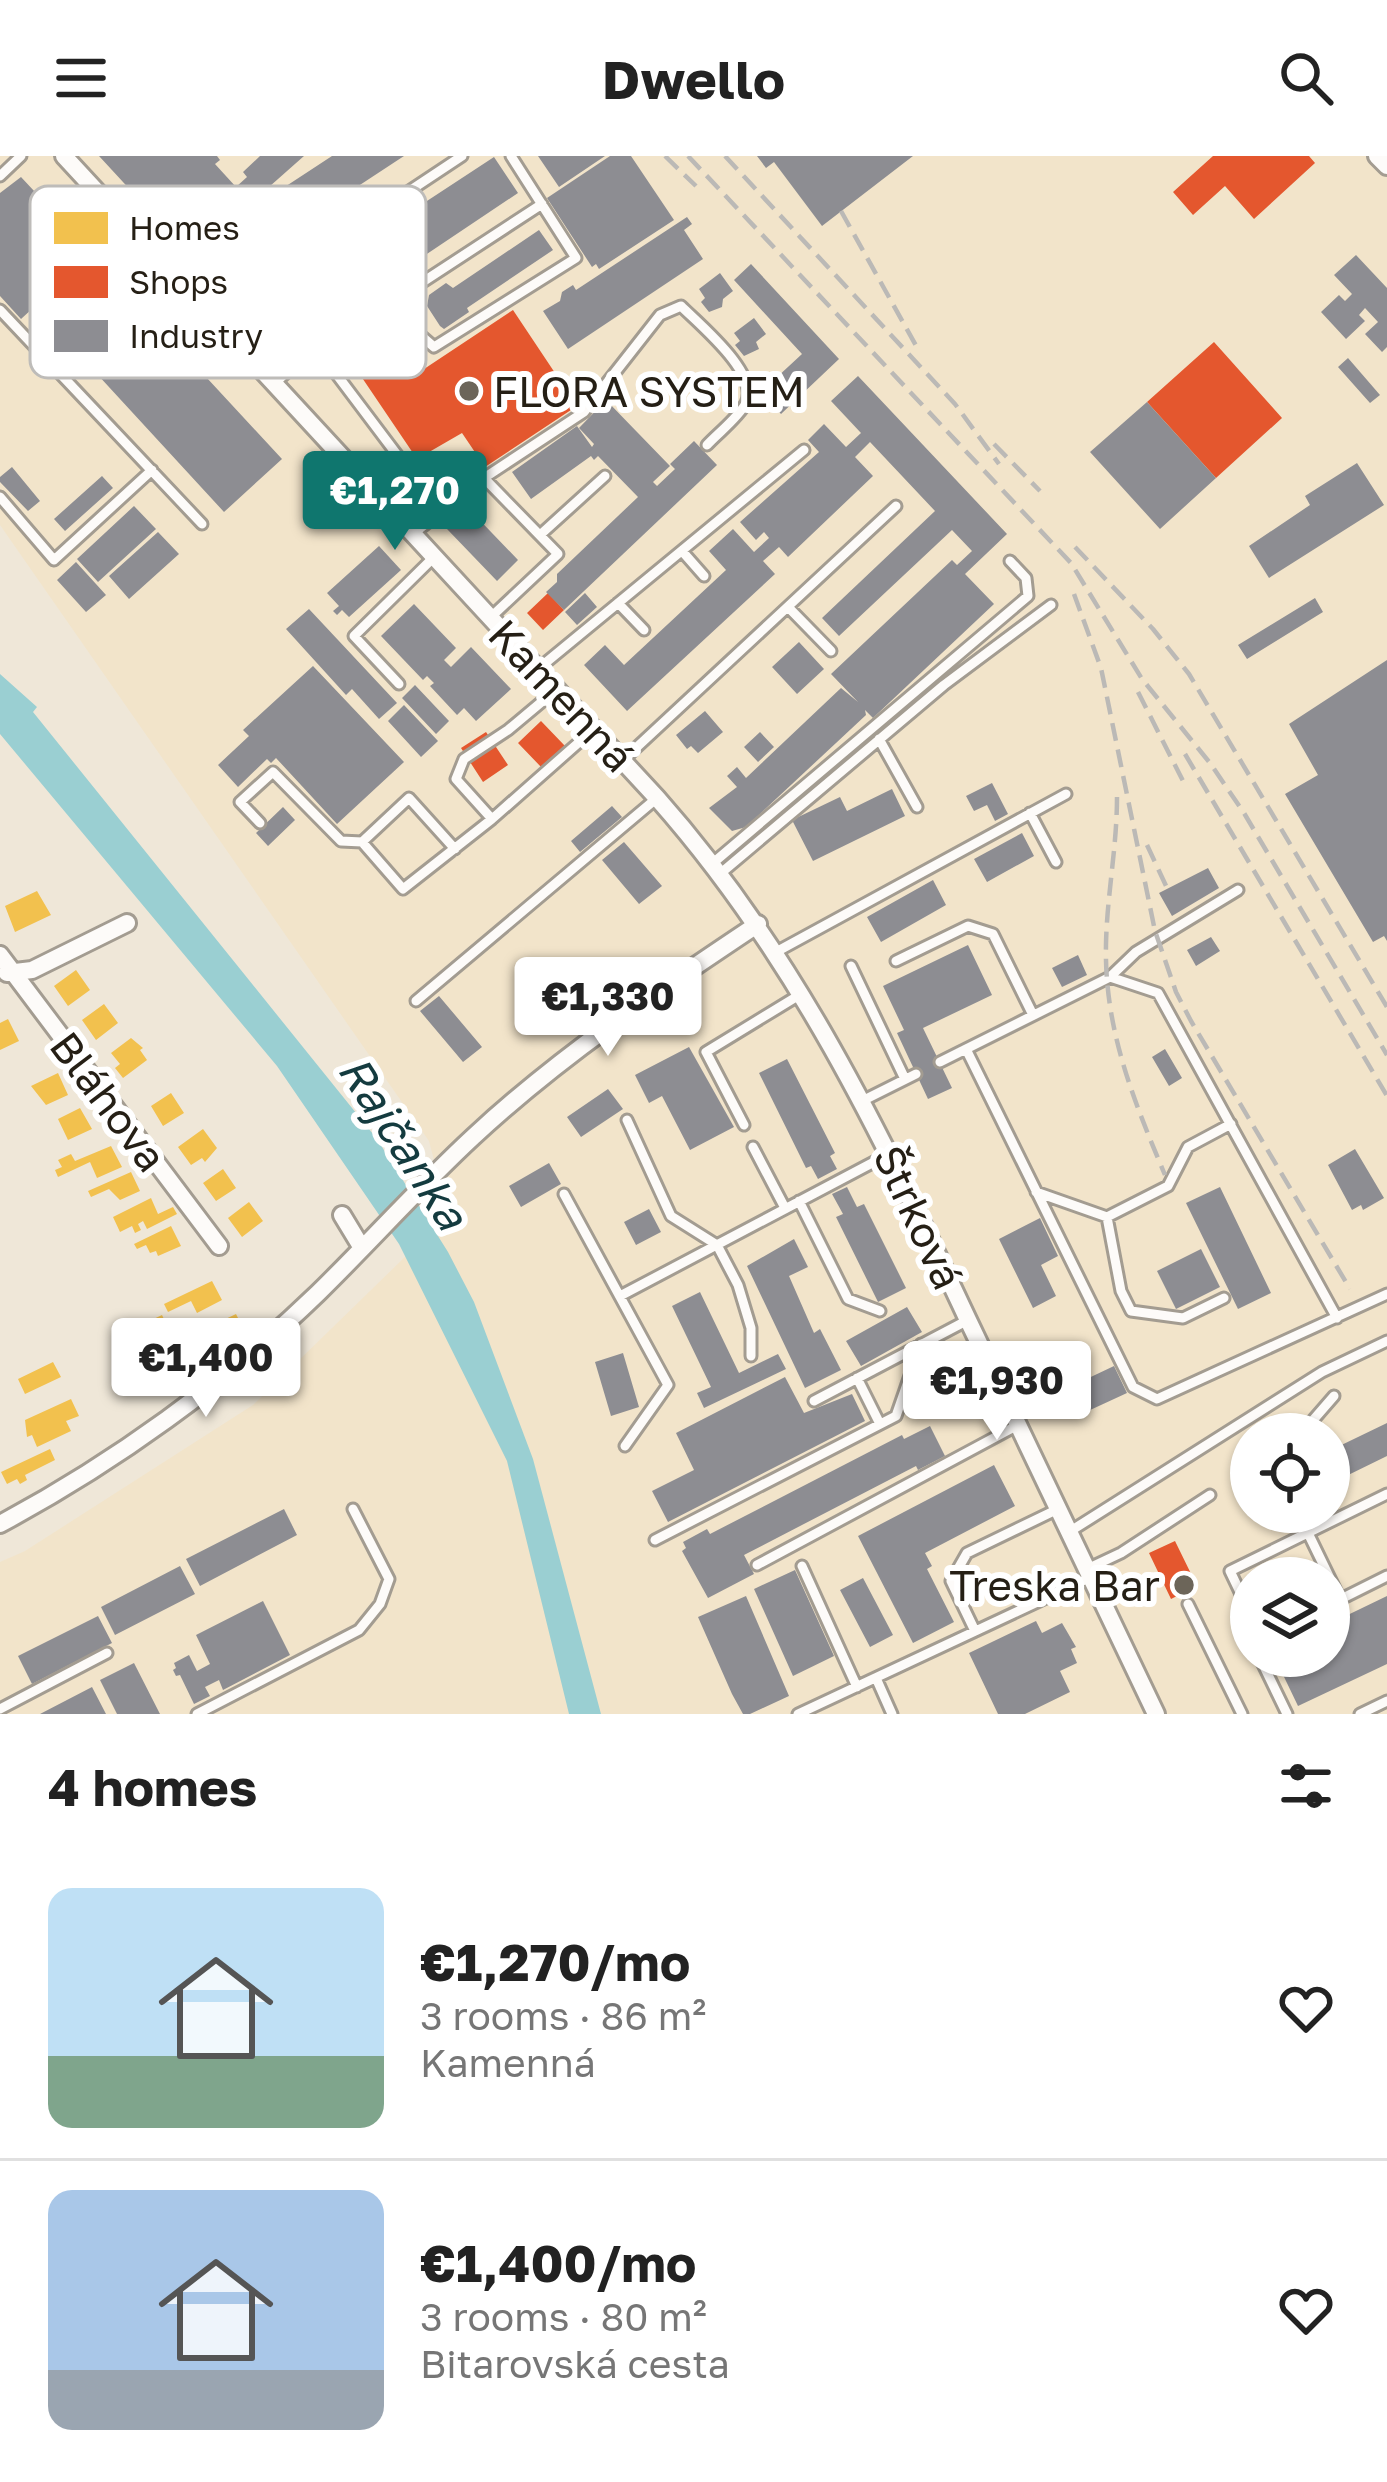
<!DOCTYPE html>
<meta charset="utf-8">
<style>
:root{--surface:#fff;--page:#f2f2f2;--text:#222;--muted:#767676;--line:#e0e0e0;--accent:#0f766e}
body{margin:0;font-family:"Golos Text",sans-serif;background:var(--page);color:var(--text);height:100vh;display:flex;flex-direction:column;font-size:45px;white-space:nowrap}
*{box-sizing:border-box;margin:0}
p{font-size:39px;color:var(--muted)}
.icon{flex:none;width:66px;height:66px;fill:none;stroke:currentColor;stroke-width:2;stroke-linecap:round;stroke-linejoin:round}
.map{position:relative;height:1558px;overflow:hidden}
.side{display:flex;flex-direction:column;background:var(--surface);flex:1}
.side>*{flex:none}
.fabs{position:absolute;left:1230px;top:1257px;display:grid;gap:24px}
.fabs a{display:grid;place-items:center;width:120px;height:120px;border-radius:50%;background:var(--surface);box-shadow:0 3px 9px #0004;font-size:60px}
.price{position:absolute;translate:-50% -102px;padding:0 27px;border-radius:12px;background:#fff;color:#222;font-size:39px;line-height:78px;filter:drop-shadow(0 3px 6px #0008)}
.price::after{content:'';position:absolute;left:50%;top:72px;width:36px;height:27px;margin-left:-18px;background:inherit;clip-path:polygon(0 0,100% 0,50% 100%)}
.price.current{background:var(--accent);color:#fff}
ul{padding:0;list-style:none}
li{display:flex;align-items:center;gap:36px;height:300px;padding:0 48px}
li+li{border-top:3px solid var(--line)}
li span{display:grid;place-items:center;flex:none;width:336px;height:240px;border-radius:24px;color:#555}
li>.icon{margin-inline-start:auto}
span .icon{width:144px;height:144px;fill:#fffc;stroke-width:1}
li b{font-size:51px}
h2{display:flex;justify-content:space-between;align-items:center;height:144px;padding:0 48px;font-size:51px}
header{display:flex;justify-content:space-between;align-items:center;height:156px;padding:0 48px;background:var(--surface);font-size:54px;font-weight:700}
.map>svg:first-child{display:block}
.built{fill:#f2e4ca;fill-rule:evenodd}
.water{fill:#9acfd2}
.homes{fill:#f2c14e}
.shops{fill:#e4572e}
.industry{fill:#8d8d92}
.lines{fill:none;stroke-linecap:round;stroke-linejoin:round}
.service-casing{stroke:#a39c91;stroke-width:15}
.minor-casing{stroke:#a39c91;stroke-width:22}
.service{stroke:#fdfbf9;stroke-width:9}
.minor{stroke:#fdfbf9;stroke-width:16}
.rail{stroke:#bbb9b6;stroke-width:4.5;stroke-dasharray:18 9;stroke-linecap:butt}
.poi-dot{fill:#6c6559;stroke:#fff;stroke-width:4.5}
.labels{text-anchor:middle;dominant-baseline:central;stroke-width:12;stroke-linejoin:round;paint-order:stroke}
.poi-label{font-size:42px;fill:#251f15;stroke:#fff;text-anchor:start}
.street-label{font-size:42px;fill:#251f15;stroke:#fff}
.water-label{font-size:45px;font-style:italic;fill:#143b3f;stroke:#fff}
.key{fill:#fff;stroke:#bebcb9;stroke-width:3}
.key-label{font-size:33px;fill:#251f15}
</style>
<header><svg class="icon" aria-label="menu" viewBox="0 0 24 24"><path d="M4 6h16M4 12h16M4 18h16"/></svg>Dwello<svg class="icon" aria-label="search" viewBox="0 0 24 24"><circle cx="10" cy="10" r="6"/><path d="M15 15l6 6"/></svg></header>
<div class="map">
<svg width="1387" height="1558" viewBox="0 0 1387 1558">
<rect width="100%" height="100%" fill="#efe7d8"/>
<!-- built -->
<path class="built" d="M 0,0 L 1387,0 L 1387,1558 L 0,1558 L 0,1406 L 25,1395 L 253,1249 L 448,1059 L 429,985 L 0,369 ZM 1251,1278 L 1329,1278 L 1329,1356 L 1251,1356 ZM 1251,1422 L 1329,1422 L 1329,1500 L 1251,1500 Z"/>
<!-- water -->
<path class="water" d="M 0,518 L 37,551 L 33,556 L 377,983 L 448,1096 L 474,1146 L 533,1303 L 601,1558 L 569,1558 L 507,1305 L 399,1088 L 277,910 L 0,578 Z"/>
<!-- homes -->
<path class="homes" d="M 37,735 L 51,759 L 15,776 L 5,750 Z
M 76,814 L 90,834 L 68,850 L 54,830 Z
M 104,848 L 118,867 L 96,884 L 82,864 Z
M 8,863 L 19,885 L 0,894 L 0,867 Z
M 131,882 L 143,892 L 140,894 L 147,904 L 123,922 L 115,912 L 120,908 L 111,897 Z
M 58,917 L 68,939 L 46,949 L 31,930 Z
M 171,937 L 184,957 L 163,970 L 151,950 Z
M 80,952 L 92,973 L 68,984 L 58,963 Z
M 203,973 L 217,992 L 205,1006 L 202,1002 L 191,1009 L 178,991 Z
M 111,990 L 122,1011 L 97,1022 L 90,1006 L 58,1021 L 55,1014 L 62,1011 L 58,1004 L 71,998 L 75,1005 Z
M 223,1013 L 236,1032 L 216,1045 L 203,1027 Z
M 131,1016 L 140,1035 L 120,1044 L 109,1033 L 91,1041 L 88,1035 Z
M 151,1042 L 158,1058 L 173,1051 L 177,1058 L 147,1073 L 143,1065 L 138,1068 L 141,1074 L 135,1077 L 132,1070 L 120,1076 L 113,1061 Z
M 249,1046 L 263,1065 L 242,1081 L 228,1062 Z
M 171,1070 L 181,1090 L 158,1100 L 156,1095 L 150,1097 L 146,1089 L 137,1093 L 134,1088 Z
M 212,1125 L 222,1144 L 197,1157 L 191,1145 L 168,1156 L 164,1148 Z
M 236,1158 L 246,1178 L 215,1192 L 209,1178 L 214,1176 L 211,1170 Z
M 162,1159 L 172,1180 L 141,1195 L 130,1174 Z
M 53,1206 L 61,1221 L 25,1238 L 18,1223 Z
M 71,1243 L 79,1260 L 66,1265 L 71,1275 L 37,1291 L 32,1279 L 27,1281 L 25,1264 Z
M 50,1293 L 55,1304 L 25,1319 L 27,1324 L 20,1328 L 17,1323 L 7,1328 L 1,1316 Z"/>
<!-- shops -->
<path class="shops" d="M 1213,0 L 1309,0 L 1315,7 L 1254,63 L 1225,30 L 1193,59 L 1173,36 Z
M 513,154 L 577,250 L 485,311 L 462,277 L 417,303 L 346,198 L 380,175 L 390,190 L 394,187 L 415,219 Z
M 1214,186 L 1282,262 L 1216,322 L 1147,246 Z
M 548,437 L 564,454 L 543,474 L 527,457 Z
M 541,565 L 565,590 L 542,612 L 518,587 Z
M 486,576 L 508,609 L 483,626 L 461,592 Z
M 1175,1385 L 1197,1430 L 1171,1443 L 1149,1397 Z"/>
<!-- industry -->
<path class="industry" d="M 99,0 L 217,0 L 220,4 L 215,8 L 236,31 L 247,21 L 243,16 L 260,0 L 304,0 L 216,78 L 171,29 L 147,52 Z
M 332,0 L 404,0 L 302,67 L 299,63 L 278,86 L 339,150 L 325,169 L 322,166 L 312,175 L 251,112 L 245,115 L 226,90 L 245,72 L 240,66 L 251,56 L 256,61 L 274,45 L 271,40 Z
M 538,0 L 605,0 L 559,31 Z
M 610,0 L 631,0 L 674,64 L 599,113 L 596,108 L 592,111 L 547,42 Z
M 757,0 L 913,0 L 822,70 L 774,6 L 766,12 Z
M 494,1 L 518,37 L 394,120 L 369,83 Z
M 21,21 L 49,51 L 52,47 L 63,59 L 60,62 L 92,98 L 21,163 L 0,140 L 0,37 Z
M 687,61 L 692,68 L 684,74 L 703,103 L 568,193 L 543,155 L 560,145 L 562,136 L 573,129 L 576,134 Z
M 539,74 L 553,94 L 467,152 L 469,156 L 444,173 L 440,170 L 427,150 L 429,139 L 446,127 L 453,132 Z
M 1356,99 L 1387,132 L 1387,191 L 1382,196 L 1365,178 L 1378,166 L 1365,152 L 1359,159 L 1365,165 L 1346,183 L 1321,156 L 1339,139 L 1345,145 L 1352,138 L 1334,119 Z
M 96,102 L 282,303 L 224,356 L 39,155 Z
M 751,108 L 839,203 L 781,258 L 761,236 L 802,198 L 734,124 Z
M 720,117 L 733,135 L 723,143 L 722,151 L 709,156 L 701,146 L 705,142 L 699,133 Z
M 754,162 L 766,178 L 756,186 L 759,193 L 744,200 L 735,189 L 740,185 L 734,177 Z
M 1348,202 L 1380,239 L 1370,247 L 1338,211 Z
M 858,220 L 1007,378 L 965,418 L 994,448 L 873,562 L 865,554 L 866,559 L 746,671 L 732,675 L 709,652 L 737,631 L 727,620 L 737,611 L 746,622 L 841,532 L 858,546 L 831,518 L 952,404 L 957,409 L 972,395 L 952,374 L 839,480 L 822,462 L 935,355 L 870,286 L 855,301 L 873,320 L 788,401 L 779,391 L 763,405 L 775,418 L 627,555 L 584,509 L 605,489 L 624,509 L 726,414 L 709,395 L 733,373 L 754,396 L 769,382 L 764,376 L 756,384 L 740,366 L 819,296 L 808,284 L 824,268 L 846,291 L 861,277 L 831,245 Z
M 606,244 L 670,310 L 653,326 L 657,330 L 675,313 L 670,308 L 694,285 L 717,309 L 564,454 L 546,436 L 557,426 L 557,418 L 638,341 L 598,300 L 594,304 L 591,300 L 531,343 L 512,316 L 577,270 L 592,291 L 594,288 L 579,272 Z
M 1147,246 L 1216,322 L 1160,373 L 1090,296 Z
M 1357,307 L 1384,349 L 1269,422 L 1249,390 L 1310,349 L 1305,340 Z
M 12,311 L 40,345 L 28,355 L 0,326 L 0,321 Z
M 102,320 L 113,332 L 65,375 L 54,363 Z
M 134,350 L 156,373 L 98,426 L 77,403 Z
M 468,352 L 518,404 L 497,425 L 447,373 Z
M 158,376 L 179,398 L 129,443 L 109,420 Z
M 379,390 L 401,414 L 349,461 L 342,454 L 337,459 L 333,455 L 339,450 L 327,437 Z
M 76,406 L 106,439 L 86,456 L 57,424 Z
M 585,437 L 597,451 L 577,469 L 565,456 Z
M 1315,442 L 1323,456 L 1247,503 L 1238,489 Z
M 414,448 L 456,492 L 444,504 L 451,511 L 471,491 L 511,533 L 476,565 L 464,552 L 457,559 L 430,530 L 434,527 L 427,520 L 423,524 L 381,480 Z
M 309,453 L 397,547 L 379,563 L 352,533 L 346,539 L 286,473 Z
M 799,486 L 824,513 L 797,538 L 772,511 Z
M 1387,504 L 1387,785 L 1384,780 L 1373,786 L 1285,638 L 1318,619 L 1289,568 Z
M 313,510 L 404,606 L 337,668 L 276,602 L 271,607 L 267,603 L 238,631 L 218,609 L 249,580 L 243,574 Z
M 415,529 L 449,565 L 436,578 L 402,542 Z
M 404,549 L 438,585 L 421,601 L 388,565 Z
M 705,555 L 723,576 L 698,597 L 691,590 L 687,593 L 676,579 Z
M 760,576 L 774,591 L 758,606 L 744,591 Z
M 992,627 L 1008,658 L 995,665 L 987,649 L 974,655 L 966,640 Z
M 892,633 L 905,660 L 813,705 L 792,664 L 840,641 L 847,655 Z
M 612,650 L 622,661 L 580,696 L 571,685 Z
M 283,651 L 295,664 L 268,690 L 256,677 Z
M 1022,677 L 1034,700 L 987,726 L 974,703 Z
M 624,686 L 662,730 L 639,748 L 602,704 Z
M 1208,712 L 1219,732 L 1172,760 L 1159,737 Z
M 933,724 L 946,749 L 881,786 L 867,761 Z
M 1211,781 L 1220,795 L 1196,810 L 1187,794 Z
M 968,789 L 992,839 L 923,872 L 952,932 L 928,943 L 897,877 L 904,874 L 883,830 Z
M 1078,799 L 1087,819 L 1062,831 L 1052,812 Z
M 439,840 L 482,891 L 463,906 L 420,855 Z
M 689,891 L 734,971 L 690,994 L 662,940 L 649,947 L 635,919 Z
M 1165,893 L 1182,922 L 1169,930 L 1152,901 Z
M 787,903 L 835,997 L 830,1000 L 837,1013 L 818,1023 L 811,1010 L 806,1012 L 759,917 Z
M 608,933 L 623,953 L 581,981 L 567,961 Z
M 1355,993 L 1384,1042 L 1363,1054 L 1361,1049 L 1352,1054 L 1328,1009 Z
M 549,1007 L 561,1028 L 521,1051 L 509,1030 Z
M 847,1031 L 857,1051 L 864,1048 L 906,1132 L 878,1146 L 836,1061 L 843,1058 L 832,1038 Z
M 1220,1031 L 1271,1137 L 1238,1153 L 1186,1047 Z
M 649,1053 L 661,1076 L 636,1089 L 624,1066 Z
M 1040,1062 L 1058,1100 L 1041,1109 L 1056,1140 L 1033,1152 L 999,1083 Z
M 794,1083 L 808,1111 L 789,1120 L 814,1177 L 820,1173 L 841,1214 L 805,1232 L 747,1110 Z
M 1201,1093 L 1220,1131 L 1176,1153 L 1157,1115 Z
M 700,1136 L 739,1217 L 778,1198 L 786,1213 L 704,1252 L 697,1237 L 711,1231 L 672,1150 Z
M 907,1151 L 922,1176 L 861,1210 L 846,1185 Z
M 623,1197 L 639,1251 L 611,1260 L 595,1206 Z
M 1114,1210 L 1127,1237 L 1088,1255 L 1076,1228 Z
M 785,1221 L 804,1257 L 852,1238 L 865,1265 L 668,1366 L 652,1335 L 694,1314 L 676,1277 Z
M 1387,1267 L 1387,1300 L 1338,1324 L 1329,1305 L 1329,1295 Z
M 930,1270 L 945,1300 L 918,1314 L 916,1310 L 744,1399 L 754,1418 L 708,1442 L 682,1395 L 686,1392 L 683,1386 L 707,1373 L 710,1378 L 902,1279 L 904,1283 Z
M 994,1309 L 1015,1350 L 925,1397 L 932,1410 L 927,1413 L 954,1466 L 913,1487 L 858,1380 Z
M 284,1353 L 297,1379 L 200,1430 L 186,1403 Z
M 180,1410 L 195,1438 L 115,1479 L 101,1451 Z
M 795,1414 L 834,1500 L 793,1520 L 754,1433 Z
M 863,1422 L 893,1479 L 870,1491 L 840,1434 Z
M 746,1440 L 789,1540 L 750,1558 L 743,1558 L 732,1538 L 698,1461 Z
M 1387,1440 L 1387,1508 L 1298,1550 L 1274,1500 L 1329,1500 L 1329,1468 Z
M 263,1445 L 290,1499 L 223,1534 L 219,1524 L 205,1531 L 210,1540 L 194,1548 L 180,1519 L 176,1520 L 173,1514 L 176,1512 L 174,1507 L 189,1499 L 197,1515 L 210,1508 L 196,1479 Z
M 98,1460 L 112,1487 L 32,1528 L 18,1500 Z
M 1036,1465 L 1042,1477 L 1062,1467 L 1076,1491 L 1071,1493 L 1077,1507 L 1060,1515 L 1070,1536 L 1025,1558 L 998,1558 L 969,1497 Z
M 134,1507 L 160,1558 L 117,1558 L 100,1524 Z
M 92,1531 L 106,1558 L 40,1558 Z"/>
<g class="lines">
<!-- service casing -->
<g class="service-casing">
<path id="service" d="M 462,0 L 340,81 L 373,138 L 434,191 L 576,102 L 511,0
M 0,20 L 21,0
M 386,150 L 542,48
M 0,154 L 202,368
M 323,185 L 339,184 L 340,205 L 334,215 L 404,308 L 416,313 L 449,349
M 275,227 L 373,138
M 484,322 L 558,398 L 491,461
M 0,341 L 54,404 L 152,314
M 413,378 L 484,322 L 584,256 L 660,159 L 681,150 C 700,169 760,218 746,247 C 738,262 718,277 707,289
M 540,379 L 605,320
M 682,395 L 704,420
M 618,447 L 644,474
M 788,451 L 831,495
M 538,513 L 804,294
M 399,528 L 354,480 L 434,401
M 879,583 L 917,651
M 623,604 L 896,350
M 1030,657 L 1056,706
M 492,663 L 456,623 L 464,603 L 508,574 L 557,533
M 260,667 L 240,646 L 273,616 L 341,685 L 362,686 L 403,733 L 492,663 L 594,573
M 362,686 L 409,642 L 455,693
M 713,707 L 1028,440 L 1026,422 L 1010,405
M 721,717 L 944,529 L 1051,449
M 776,796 L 1066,638
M 896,805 L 968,770 L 993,778 L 1033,859
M 851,810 L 905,923
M 1110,821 L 1158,837 L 1337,1162
M 416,845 L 657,642
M 966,893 L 1133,1231 L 1157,1243 L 1387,1138
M 940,906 L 1110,821 L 1136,796 L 1238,734
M 862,945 L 916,918
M 627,964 L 671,1060 L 717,1089 L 738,1129 L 751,1172 L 751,1200
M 744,969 L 706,896 L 801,838
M 753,991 L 785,1052
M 1036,1036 L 1107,1061 L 1168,1030 L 1188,991 L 1231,968
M 564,1038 L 668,1229 L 625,1290
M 799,1045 L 848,1143 L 880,1155
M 1107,1061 L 1121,1135 L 1131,1155 L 1183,1162 L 1224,1142
M 620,1140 L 891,997
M 857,1222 L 880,1268
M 814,1245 L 968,1164
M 1301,1278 L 1334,1240
M 1069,1376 L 1322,1216 L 1387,1185
M 1308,1377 L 1340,1443
M 655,1384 L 896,1260 L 921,1188
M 757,1409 L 1018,1269
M 802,1410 L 857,1531
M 1087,1413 L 1121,1397 L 1210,1339
M 1188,1448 L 1242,1558
M 1329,1449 L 1387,1420
M 1251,1459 L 1230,1415 L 1387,1338
M 975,1475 L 951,1425 L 967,1397 L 1058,1353
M 1259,1500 L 1287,1558
M 876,1522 L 892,1558
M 0,1553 L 107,1497
M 197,1558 L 359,1474 L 380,1448 L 389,1423 L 353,1353
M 798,1558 L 1091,1421
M 1360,1558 L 1387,1545"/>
</g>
<!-- minor casing -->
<g class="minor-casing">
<path id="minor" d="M 64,0 L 657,642 C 796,799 880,976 968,1164 C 1030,1296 1093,1427 1156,1558
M 1377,0 L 1387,10
M 0,799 L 219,1090
M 7,817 L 32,814 L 127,767
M 342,1059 L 362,1092
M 0,1368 C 114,1307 225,1227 318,1137 C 370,1086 419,1031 473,981 C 560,900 659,834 758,768"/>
</g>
<!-- service -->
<use href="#service" class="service"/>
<!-- minor -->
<use href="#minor" class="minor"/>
<!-- rail -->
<path class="rail" d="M 665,0 L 696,30
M 688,0 L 1071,407 L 1142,523 L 1210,607 L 1244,657 L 1387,899
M 725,0 L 955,248 L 999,308
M 841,55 L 919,195
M 994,288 L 1040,335
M 1075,391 L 1153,473 L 1189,518 L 1387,851
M 1074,438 L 1101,512 L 1155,775 L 1176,836 L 1191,865 L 1350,1133
M 1138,536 L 1184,627
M 1185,598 L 1387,940
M 1117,641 C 1117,691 1107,739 1106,788 C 1104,872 1133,943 1165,1019
M 1147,689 L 1167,732"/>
</g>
<!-- markers -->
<g class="poi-dot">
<circle cx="469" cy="235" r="12"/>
<circle cx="1184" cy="1429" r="12"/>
</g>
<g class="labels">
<!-- poi labels -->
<g class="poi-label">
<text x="493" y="235">FLORA SYSTEM</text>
<text x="1160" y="1429" text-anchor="end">Treska Bar</text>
</g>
<!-- street labels -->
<g class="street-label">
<text transform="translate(562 539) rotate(47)">Kamenná</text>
<text transform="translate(109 945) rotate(53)">Bláhova</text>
<text transform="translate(919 1061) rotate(65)">Štrková</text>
</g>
<!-- water labels -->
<g class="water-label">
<text transform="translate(404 986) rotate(57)">Rajčanka</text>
</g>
</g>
<!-- legend -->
<rect x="30" y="30" width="396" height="192" rx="18" class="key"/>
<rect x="54" y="56" width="54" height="32" fill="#f2c14e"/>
<rect x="54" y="110" width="54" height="32" fill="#e4572e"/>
<rect x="54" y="164" width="54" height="32" fill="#8d8d92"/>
<g class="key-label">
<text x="129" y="84">Homes</text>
<text x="129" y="138">Shops</text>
<text x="129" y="192">Industry</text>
</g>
</svg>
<div class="fabs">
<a><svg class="icon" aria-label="locate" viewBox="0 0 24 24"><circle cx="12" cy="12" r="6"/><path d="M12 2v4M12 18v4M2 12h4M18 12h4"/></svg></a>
<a><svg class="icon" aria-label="layers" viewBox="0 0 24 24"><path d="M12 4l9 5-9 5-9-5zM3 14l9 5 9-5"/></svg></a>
</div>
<b class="price current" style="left:395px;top:397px">€1,270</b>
<b class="price" style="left:608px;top:903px">€1,330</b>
<b class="price" style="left:206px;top:1264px">€1,400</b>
<b class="price" style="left:997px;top:1287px">€1,930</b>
</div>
<section class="side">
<h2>4 homes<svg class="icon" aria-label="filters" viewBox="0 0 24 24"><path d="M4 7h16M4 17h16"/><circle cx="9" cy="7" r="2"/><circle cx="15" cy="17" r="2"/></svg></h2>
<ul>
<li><span style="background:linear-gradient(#bfe0f5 70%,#7fa58c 0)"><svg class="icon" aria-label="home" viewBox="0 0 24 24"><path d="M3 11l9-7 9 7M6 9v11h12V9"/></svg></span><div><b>€1,270/mo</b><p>3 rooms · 86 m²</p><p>Kamenná</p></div><svg class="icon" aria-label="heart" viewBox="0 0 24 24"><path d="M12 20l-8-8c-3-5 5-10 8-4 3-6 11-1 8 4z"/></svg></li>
<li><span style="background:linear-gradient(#a9c7e8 75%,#9aa5b1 0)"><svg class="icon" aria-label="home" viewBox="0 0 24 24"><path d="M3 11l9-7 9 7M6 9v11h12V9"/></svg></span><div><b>€1,400/mo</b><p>3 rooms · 80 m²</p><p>Bitarovská cesta</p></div><svg class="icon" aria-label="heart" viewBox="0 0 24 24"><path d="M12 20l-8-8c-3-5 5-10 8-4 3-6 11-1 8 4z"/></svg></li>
</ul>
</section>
